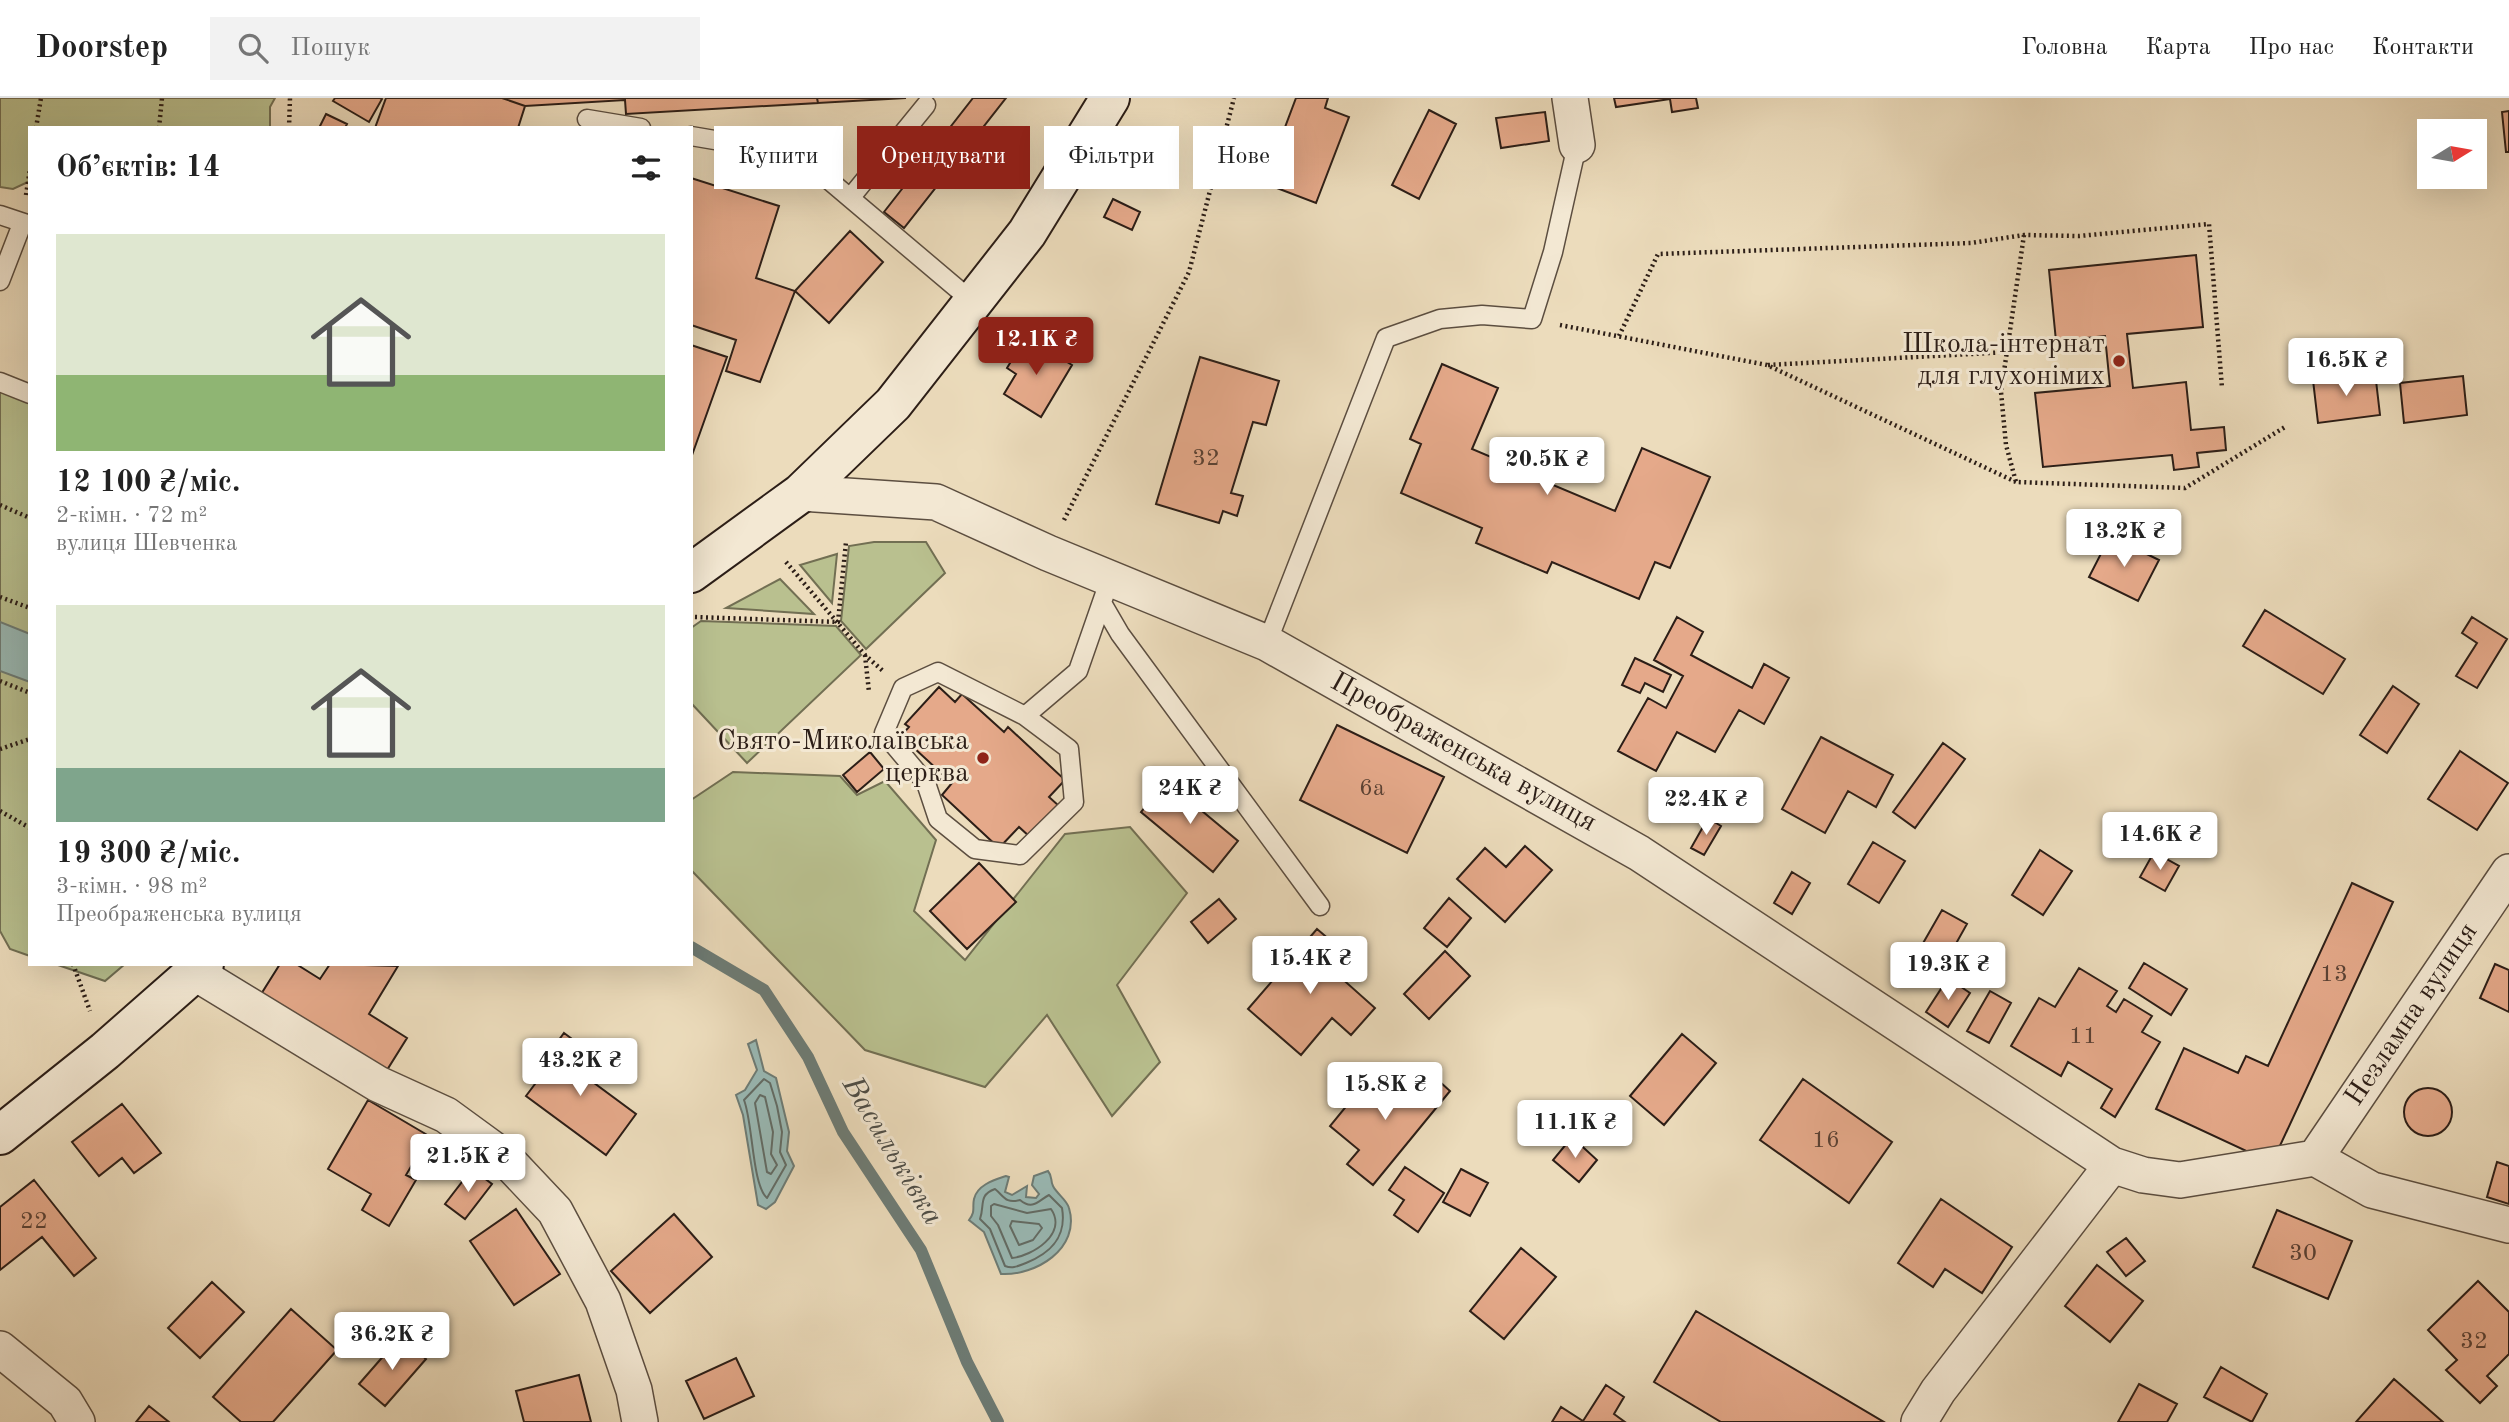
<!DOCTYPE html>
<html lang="uk">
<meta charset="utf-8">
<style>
:root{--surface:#fff;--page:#f2f2f2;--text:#222;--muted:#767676;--line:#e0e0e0;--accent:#8f2418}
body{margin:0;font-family:"Old Standard TT",serif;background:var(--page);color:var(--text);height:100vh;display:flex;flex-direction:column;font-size:26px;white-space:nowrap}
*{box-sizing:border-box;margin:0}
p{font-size:23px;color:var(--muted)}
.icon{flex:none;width:38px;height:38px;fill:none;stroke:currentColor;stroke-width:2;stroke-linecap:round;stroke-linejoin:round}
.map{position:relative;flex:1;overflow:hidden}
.sheet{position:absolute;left:28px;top:28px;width:665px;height:840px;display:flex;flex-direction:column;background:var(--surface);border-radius:0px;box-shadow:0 7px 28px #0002}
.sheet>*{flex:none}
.banner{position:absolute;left:714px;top:28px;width:665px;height:63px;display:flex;gap:14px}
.needle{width:46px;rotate:79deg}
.tools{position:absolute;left:2417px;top:21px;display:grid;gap:14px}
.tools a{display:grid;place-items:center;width:70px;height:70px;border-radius:0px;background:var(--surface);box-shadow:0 7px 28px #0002;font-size:35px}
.price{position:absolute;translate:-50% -60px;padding:0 16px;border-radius:7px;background:#fff;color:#222;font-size:23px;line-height:46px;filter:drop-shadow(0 2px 4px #0008)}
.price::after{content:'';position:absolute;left:50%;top:42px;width:21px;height:16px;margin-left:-10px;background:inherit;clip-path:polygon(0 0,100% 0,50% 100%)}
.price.on{background:var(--accent);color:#fff}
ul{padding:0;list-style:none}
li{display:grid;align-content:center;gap:14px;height:371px;padding:0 28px}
li span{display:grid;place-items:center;height:217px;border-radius:0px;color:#555}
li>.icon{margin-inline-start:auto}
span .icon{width:126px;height:126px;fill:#fffc;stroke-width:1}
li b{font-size:30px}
h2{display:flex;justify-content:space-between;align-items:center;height:84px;padding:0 28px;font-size:30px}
.pill{padding:0 24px;border-radius:0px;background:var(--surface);box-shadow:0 7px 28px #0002;font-size:24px;line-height:63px}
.pill.on{background:var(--accent);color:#fff}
header{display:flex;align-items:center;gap:42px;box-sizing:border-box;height:98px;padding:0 35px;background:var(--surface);border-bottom:2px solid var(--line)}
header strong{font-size:33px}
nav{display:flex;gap:38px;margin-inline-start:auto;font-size:24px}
.search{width:490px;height:63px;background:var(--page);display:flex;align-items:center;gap:18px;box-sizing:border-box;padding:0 24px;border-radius:0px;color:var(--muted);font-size:26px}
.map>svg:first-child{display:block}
.green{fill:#b9c08f;stroke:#726f53;stroke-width:2}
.water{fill:#99bab6;stroke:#6d7c76;stroke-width:2}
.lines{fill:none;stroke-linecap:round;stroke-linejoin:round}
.shore{stroke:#626c66;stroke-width:2}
.stream{stroke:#6d7c76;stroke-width:12}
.building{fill:#e5a98a;stroke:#2c1e17;stroke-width:2}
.lane-casing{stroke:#5c4e40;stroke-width:21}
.street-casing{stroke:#5c4e40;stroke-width:38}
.secondary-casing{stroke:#2c1e17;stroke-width:42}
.path{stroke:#2c1e17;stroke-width:4.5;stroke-dasharray:2 3.5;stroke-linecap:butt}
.lane{stroke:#f3e8d3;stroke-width:18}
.street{stroke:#f3e8d3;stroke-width:35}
.secondary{stroke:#f3e8d3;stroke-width:38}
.poi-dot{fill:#8f2418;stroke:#f3e8d3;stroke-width:2.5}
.labels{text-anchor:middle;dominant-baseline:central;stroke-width:6;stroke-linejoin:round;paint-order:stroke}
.number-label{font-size:24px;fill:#5a4134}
.poi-label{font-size:28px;fill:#2c1e17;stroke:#f3e8d3;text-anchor:end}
.street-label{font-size:28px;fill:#2c1e17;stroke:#f3e8d3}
.water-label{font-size:30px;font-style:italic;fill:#4d4d47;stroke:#f3e8d3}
</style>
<header>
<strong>Doorstep</strong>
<div class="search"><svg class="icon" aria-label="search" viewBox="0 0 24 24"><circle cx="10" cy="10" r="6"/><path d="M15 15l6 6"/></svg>Пошук</div>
<nav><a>Головна</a><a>Карта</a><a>Про нас</a><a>Контакти</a></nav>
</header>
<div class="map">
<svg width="2509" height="1324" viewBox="0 0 2509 1324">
<rect width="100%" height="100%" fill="#ecdcbc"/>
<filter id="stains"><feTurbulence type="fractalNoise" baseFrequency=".00286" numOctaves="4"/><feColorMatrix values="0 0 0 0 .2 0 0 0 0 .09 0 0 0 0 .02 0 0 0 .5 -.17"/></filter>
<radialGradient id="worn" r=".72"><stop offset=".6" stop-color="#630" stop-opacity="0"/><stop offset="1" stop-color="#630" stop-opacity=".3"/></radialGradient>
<!-- green -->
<path class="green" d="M 0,0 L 275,0 L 270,9 L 270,30 L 30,30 L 30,83 L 13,91 L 0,89 Z
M 0,291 L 30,303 L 30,858 L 10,851 L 0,833 Z
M 874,444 L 926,444 L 945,475 L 866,551 L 841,523 L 849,448 Z
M 837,456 L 832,505 L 800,467 Z
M 780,481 L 814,516 L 726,510 Z
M 701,523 L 836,528 L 861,557 L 747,665 L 691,605 L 691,530 Z
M 733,674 L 840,678 L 857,697 L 885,683 L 936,742 L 914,813 L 965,862 L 1065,736 L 1130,729 L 1187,795 L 1117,887 L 1160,964 L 1112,1018 L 1047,917 L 985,989 L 865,952 L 691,772 L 691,702 Z
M 55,866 L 125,866 L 105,883 Z"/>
<!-- water -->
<path class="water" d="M 0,524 L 30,536 L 30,584 L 0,573 Z
M 756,942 L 764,973 L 776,980 L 789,1034 L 787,1053 L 794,1068 L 775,1104 L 766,1111 L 758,1107 L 743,1017 L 736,997 L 745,992 L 757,972 L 748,946 Z
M 1048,1073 C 1053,1079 1050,1082 1053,1088 C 1057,1096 1067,1102 1069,1110 C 1081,1151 1035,1178 1001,1176 L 984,1134 L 969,1122 C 976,1113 972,1110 974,1101 C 977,1087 994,1082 1006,1078 L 1009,1079 L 1005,1094 L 1012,1097 L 1027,1088 L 1026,1099 L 1036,1100 L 1039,1096 L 1032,1087 L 1034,1078 Z"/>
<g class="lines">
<!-- shore -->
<path class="shore" d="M 764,981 L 770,985 L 777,1008 L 782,1034 L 780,1054 L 786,1067 L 767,1100 C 752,1087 753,1025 744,1002 Z
M 760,997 L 765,999 L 773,1034 L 771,1056 L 777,1067 L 771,1076 L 767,1074 L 755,1005 Z
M 995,1091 C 1004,1098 1005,1106 1020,1102 C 1033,1113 1039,1102 1049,1097 L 1062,1110 C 1067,1139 1051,1155 1026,1165 C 1018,1168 1013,1171 1005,1168 L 990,1131 L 980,1121 C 985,1107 978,1097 995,1091 Z
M 994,1106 L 1027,1115 L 1051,1111 C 1068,1136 1032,1158 1012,1160 L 998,1127 L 991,1118 L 991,1108 Z
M 1012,1123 L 1039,1126 L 1042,1130 L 1033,1142 L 1019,1147 L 1010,1128 Z"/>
<!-- stream -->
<path class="stream" d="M 691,849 L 764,892 L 808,959 L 843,1034 L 921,1152 L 967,1264 L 998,1324"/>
</g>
<!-- building -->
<path class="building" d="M 335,0 L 380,0 L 382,1 L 369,24 L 333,3 Z
M 386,0 L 502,0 L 525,8 L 518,30 L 375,30 Z
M 502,0 L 817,0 L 818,5 L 626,16 L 625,2 L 525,8 Z
M 817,0 L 906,0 L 818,5 Z
M 973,0 L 1006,0 L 904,130 L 884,114 Z
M 1296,0 L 1328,0 L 1325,10 L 1349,19 L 1316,105 L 1264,85 Z
M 1614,0 L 1696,0 L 1698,10 L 1672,14 L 1670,1 L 1616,9 Z
M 1429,12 L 1456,26 L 1419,101 L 1392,87 Z
M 2509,13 L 2509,54 L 2506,54 L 2502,14 Z
M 1545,14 L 1549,43 L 1501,50 L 1496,20 Z
M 326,16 L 347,26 L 345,30 L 319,30 Z
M 691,80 L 779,108 L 756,180 L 795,193 L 760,284 L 726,273 L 736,242 L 691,227 Z
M 1113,101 L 1140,114 L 1132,132 L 1104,119 Z
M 850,133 L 883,164 L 829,225 L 795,193 Z
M 2196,157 L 2203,229 L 2127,236 L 2133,290 L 2186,284 L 2191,332 L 2224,329 L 2226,352 L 2197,355 L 2199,369 L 2174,372 L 2172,357 L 2043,369 L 2035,295 L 2110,288 L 2105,238 L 2056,243 L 2049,172 Z
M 1026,239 L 1072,267 L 1041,319 L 1004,296 L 1016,276 L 1007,270 Z
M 691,247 L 727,259 L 691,360 Z
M 1200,259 L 1279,283 L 1266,327 L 1253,324 L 1231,395 L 1243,398 L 1237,418 L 1223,413 L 1219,425 L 1156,406 Z
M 1442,266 L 1498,290 L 1472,351 L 1524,373 L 1530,357 L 1560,371 L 1553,387 L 1615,413 L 1642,350 L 1710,379 L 1670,470 L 1655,464 L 1639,501 L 1552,464 L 1547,475 L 1476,445 L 1482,430 L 1401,395 L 1421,346 L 1410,341 Z
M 2375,274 L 2380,317 L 2318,325 L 2313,282 Z
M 2463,278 L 2467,317 L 2404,325 L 2400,285 Z
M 2110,438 L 2159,462 L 2138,503 L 2089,479 Z
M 2265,512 L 2345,561 L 2323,596 L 2243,548 Z
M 1677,519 L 1703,534 L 1691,557 L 1752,590 L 1764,566 L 1789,580 L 1764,626 L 1739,612 L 1715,654 L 1677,634 L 1656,673 L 1618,653 L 1648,600 L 1666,610 L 1683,578 L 1654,562 Z
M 2472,519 L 2507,541 L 2477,590 L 2456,578 L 2477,545 L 2462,535 Z
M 1635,560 L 1671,577 L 1663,594 L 1645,585 L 1640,595 L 1622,587 Z
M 2393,588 L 2419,606 L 2387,655 L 2360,637 Z
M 939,589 L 955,604 L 962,596 L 1004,634 L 1008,629 L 1065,682 L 1049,699 L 1059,708 L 1030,739 L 1019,729 L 999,750 L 942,697 L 952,685 L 901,638 L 909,629 L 905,626 Z
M 1337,627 L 1444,679 L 1407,755 L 1300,702 Z
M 1821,639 L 1893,677 L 1876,709 L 1848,693 L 1825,735 L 1782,711 Z
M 1943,645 L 1965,661 L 1915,730 L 1893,714 Z
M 2460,653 L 2508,685 L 2477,732 L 2428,701 Z
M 870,654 L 884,671 L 857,694 L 843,677 Z
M 1166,683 L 1238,743 L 1213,774 L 1141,714 Z
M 1708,720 L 1721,728 L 1704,757 L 1691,750 Z
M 1873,744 L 1905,763 L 1879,805 L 1848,786 Z
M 1525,748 L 1552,772 L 1505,824 L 1457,781 L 1485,750 L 1506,769 Z
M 2040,752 L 2072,773 L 2043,817 L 2012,797 Z
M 2154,754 L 2179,768 L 2165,793 L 2140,779 Z
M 979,765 L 1016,804 L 967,851 L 930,813 Z
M 1792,774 L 1810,785 L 1792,816 L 1774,805 Z
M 2352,785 L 2393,804 L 2272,1065 L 2156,1011 L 2184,950 L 2238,975 L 2246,958 L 2268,968 Z
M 1449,800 L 1471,820 L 1447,849 L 1424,830 Z
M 1219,801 L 1236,821 L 1208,845 L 1191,824 Z
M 1942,812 L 1967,826 L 1935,883 L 1910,868 Z
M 1317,831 L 1344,854 L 1330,870 L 1375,910 L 1351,937 L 1332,920 L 1301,957 L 1248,911 Z
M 1445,853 L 1470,878 L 1429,921 L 1404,896 Z
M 2144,865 L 2187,891 L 2171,917 L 2129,890 Z
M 280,866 L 296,866 L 320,881 L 330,866 L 398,868 L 369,916 L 407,940 L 382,980 L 258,901 Z
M 2495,866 L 2509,872 L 2509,914 L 2480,900 Z
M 2079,870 L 2117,893 L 2107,908 L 2116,914 L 2124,901 L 2152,918 L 2142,934 L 2160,944 L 2115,1019 L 2101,1010 L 2112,991 L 2068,964 L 2061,978 L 2011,948 L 2039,900 L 2055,909 Z
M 1948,880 L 1970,895 L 1948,929 L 1926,914 Z
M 1990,893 L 2011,905 L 1989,945 L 1967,933 Z
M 564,935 L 595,958 L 582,976 L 636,1016 L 606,1057 L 526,998 L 559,954 L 553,950 Z
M 1682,936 L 1716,965 L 1664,1027 L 1630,998 Z
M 1375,973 L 1403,996 L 1419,978 L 1434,991 L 1440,984 L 1450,993 L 1373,1087 L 1347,1066 L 1359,1052 L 1330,1028 Z
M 1803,981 L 1892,1044 L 1849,1105 L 1760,1042 Z
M2404 1014a24 24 0 1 1 48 0a24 24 0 1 1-48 0Z
M 368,1002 L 429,1038 L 406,1077 L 416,1082 L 389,1128 L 362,1112 L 371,1096 L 328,1071 Z
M 122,1006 L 161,1055 L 134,1075 L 122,1060 L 99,1078 L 72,1044 Z
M 1572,1039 L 1597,1062 L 1579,1084 L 1553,1062 Z
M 2497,1064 L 2509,1068 L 2509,1106 L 2487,1099 Z
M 1405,1069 L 1444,1095 L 1418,1134 L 1394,1117 L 1404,1102 L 1389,1092 Z
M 472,1071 L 492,1086 L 465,1121 L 445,1106 Z
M 1461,1071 L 1488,1085 L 1470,1118 L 1443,1104 Z
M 34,1082 L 96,1160 L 74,1178 L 42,1139 L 0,1172 L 0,1109 Z
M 1941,1101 L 2012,1149 L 1982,1195 L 1945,1171 L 1933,1189 L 1898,1165 Z
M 516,1111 L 560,1176 L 514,1207 L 470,1143 Z
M 2277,1112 L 2352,1143 L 2328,1201 L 2253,1169 Z
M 674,1116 L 712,1159 L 650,1215 L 611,1173 Z
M 2126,1140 L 2145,1163 L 2126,1178 L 2107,1154 Z
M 1521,1150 L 1556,1179 L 1504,1241 L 1470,1213 Z
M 2097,1167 L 2143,1203 L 2110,1244 L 2065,1208 Z
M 2478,1183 L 2509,1214 L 2509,1256 L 2487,1278 L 2497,1288 L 2480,1305 L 2446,1272 L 2457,1262 L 2428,1232 Z
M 212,1184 L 244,1214 L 200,1260 L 168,1230 Z
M 291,1211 L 337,1252 L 273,1324 L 241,1324 L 213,1299 Z
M 1696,1213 L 1884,1324 L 1721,1324 L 1654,1284 Z
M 400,1239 L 426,1261 L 385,1308 L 359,1286 Z
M 736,1260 L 754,1298 L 704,1321 L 686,1283 Z
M 2221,1269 L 2267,1296 L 2252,1324 L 2204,1299 Z
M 579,1277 L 591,1324 L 524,1324 L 516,1293 Z
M 2394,1281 L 2443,1324 L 2356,1324 Z
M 2139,1286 L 2177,1306 L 2167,1324 L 2118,1324 Z
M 1606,1287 L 1624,1299 L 1614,1316 L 1625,1324 L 1552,1324 L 1561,1309 L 1583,1323 Z
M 149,1308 L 169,1324 L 136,1324 Z"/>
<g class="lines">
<!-- lane casing -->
<g class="lane-casing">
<path id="lane" d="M 587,21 L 641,30
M 691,38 L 798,56 L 973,204
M 851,99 L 926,7
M 0,117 L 30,127
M 0,183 L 22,126
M 0,284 L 30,296
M 1102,505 L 1120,536 L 1320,808
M 1267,545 L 1386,240 L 1440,221 L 1482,217 L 1532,221 L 1553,154 L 1577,47
M 1025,618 L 1069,651 L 1074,704 L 1020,757 L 975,751 L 938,721 L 926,685 L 884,635 L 903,590 L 938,574 L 1025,618 L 1078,573 L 1110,481"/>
</g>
<!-- street casing -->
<g class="street-casing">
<path id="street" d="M 1570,0 L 1577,47
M 801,395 L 936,404 L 1048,455 L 1267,545 L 1639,755 L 2112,1067 L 2143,1077 L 2180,1082 L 2315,1060 L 2372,1092 L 2509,1127
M 194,874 L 378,986 L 446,1017 L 505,1060 L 555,1113 L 603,1203 L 634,1292 L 640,1324
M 2315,1060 L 2509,774
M 0,1251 L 65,1304 L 77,1324
M 1919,1324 L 1938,1293 L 2112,1067"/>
</g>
<!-- secondary casing -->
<g class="secondary-casing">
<path id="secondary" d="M 691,475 L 801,395 L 893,306 L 1027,135 L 1110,0
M 0,1037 L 105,953 L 204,866"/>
</g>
<!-- path -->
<path class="path" d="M 36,30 L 41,0
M 159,30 L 162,0
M 289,30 L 290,0
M 26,97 L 30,71
M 2024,137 L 2001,294 L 2006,347 L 2016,384 L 2185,390 L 2285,329
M 1560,227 L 1767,267 L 2016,384
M 1619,238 L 1658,156 L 1971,145 L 2024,137 L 2079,138 L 2209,126 L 2222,290
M 1768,267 L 2008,254
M 0,407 L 30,420
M 1064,422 L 1189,174 L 1234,0
M 786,464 L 865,557 L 883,573
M 0,499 L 30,510
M 695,519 L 838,524 L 846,444
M 865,557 L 869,594
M 0,583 L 30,595
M 0,651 L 30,641
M 0,713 L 30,730
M 73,866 L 90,913"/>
<!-- lane -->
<use href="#lane" class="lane"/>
<!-- street -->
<use href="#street" class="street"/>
<!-- secondary -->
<use href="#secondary" class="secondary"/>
</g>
<!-- markers -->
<g class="poi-dot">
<circle cx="2119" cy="263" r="7"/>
<circle cx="983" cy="660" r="7"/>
</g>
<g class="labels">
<!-- number labels -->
<g class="number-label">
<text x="1206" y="361">32</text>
<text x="1372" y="691">6а</text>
<text x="2334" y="877">13</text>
<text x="2083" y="939">11</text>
<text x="1826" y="1043">16</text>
<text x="34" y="1124">22</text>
<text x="2303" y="1156">30</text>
<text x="2474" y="1244">32</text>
</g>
<!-- poi labels -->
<g class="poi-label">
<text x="2105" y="247">Школа-інтернат<tspan x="2105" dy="32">для глухонімих</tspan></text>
<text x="969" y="644">Свято-Миколаївська<tspan x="969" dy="32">церква</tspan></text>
</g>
<!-- street labels -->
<g class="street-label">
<text transform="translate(1463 655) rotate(29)">Преображенська вулиця</text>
<text transform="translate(2412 917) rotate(-56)">Незламна вулиця</text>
</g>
<!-- water labels -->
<g class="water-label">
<text transform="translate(892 1053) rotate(59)">Васильківка</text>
</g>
</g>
<rect width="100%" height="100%" filter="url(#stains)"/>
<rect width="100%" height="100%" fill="url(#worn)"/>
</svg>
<div class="tools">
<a><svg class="needle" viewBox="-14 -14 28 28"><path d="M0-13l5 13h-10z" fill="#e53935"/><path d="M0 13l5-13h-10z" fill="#767676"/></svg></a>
</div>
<b class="price on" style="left:1036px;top:279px">12.1K ₴</b>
<b class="price" style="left:2346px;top:300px">16.5K ₴</b>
<b class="price" style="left:1547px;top:399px">20.5K ₴</b>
<b class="price" style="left:2124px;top:471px">13.2K ₴</b>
<b class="price" style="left:1190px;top:728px">24K ₴</b>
<b class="price" style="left:1706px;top:739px">22.4K ₴</b>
<b class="price" style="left:2160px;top:774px">14.6K ₴</b>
<b class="price" style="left:1310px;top:898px">15.4K ₴</b>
<b class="price" style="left:1948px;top:904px">19.3K ₴</b>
<b class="price" style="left:580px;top:1000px">43.2K ₴</b>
<b class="price" style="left:1385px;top:1024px">15.8K ₴</b>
<b class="price" style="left:1575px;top:1062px">11.1K ₴</b>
<b class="price" style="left:468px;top:1096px">21.5K ₴</b>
<b class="price" style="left:392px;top:1274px">36.2K ₴</b>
<div class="banner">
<a class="pill">Купити</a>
<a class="pill on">Орендувати</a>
<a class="pill">Фільтри</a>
<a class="pill">Нове</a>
</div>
<section class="sheet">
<h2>Об’єктів: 14<svg class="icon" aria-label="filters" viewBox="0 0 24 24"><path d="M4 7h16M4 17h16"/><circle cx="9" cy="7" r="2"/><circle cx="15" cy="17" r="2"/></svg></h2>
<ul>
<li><span style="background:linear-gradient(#dfe7d0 65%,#8fb573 0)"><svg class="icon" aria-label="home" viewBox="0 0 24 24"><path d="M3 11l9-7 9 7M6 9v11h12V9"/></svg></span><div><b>12 100 ₴/міс.</b><p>2-кімн. · 72 m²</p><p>вулиця Шевченка</p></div></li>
<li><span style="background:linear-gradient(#dfe7d0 75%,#7fa58c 0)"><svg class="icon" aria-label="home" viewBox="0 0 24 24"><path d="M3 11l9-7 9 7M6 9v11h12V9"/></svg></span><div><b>19 300 ₴/міс.</b><p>3-кімн. · 98 m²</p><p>Преображенська вулиця</p></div></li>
</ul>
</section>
</div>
